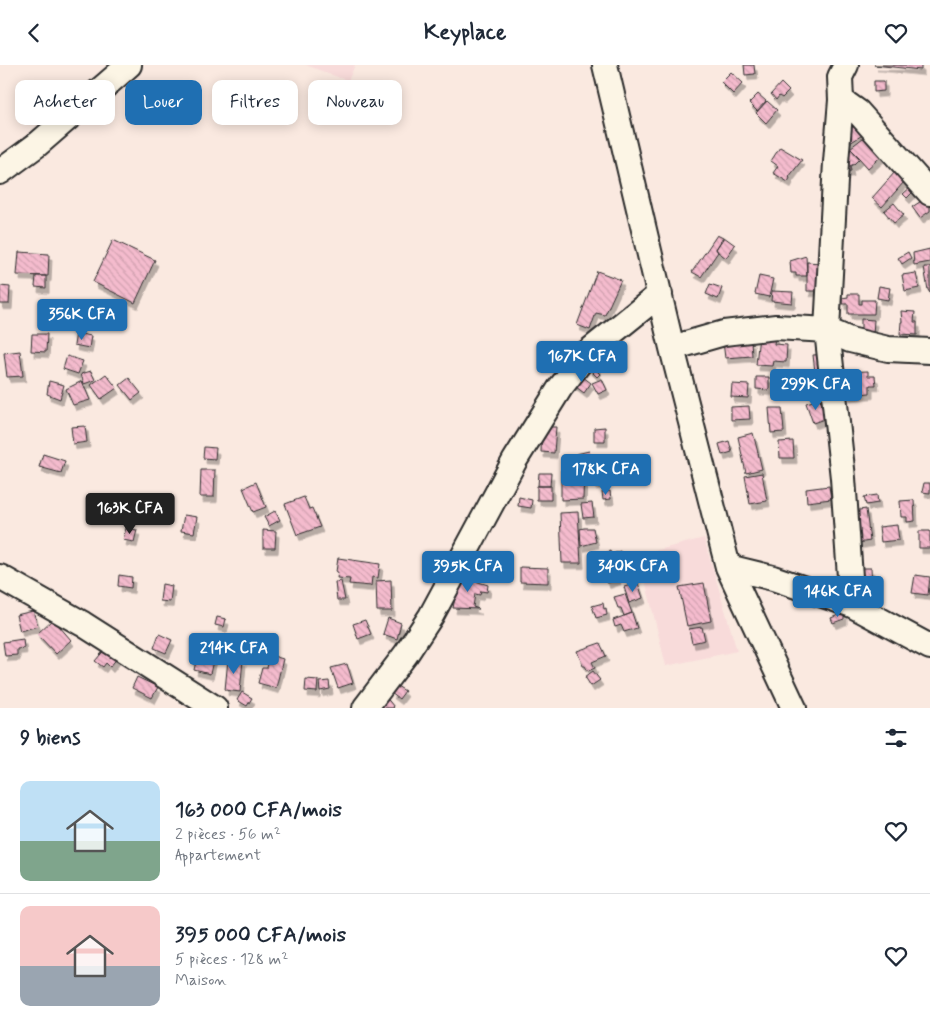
<!DOCTYPE html>
<html lang="fr">
<meta charset="utf-8">
<style>
:root{--surface:#fff;--page:#f2f2f3;--text:#1f2937;--muted:#747a83;--line:#e0e1e3;--accent:#1f6fb2}
body{margin:0;font-family:Mynerve,sans-serif;background:var(--page);color:var(--text);height:100vh;display:flex;flex-direction:column;font-size:19px;white-space:nowrap}
*{box-sizing:border-box;margin:0}
p{font-size:16px;color:var(--muted)}
.icon{flex:none;width:28px;height:28px;fill:none;stroke:currentColor;stroke-width:2;stroke-linecap:round;stroke-linejoin:round}
.map{position:relative;height:643px;overflow:hidden}
.details{display:flex;flex-direction:column;background:var(--surface);flex:1}
.details>*{flex:none}
.guide{position:absolute;left:15px;top:15px;width:500px;height:45px;display:flex;gap:10px}
.price{position:absolute;translate:-50% -42px;padding:0 11px;border-radius:5px;background:var(--accent);color:#fff;font-size:16px;line-height:32px;filter:drop-shadow(0 1px 2px #0008)}
.price::after{content:'';position:absolute;left:50%;top:30px;width:15px;height:11px;margin-left:-8px;background:inherit;clip-path:polygon(0 0,100% 0,50% 100%)}
.price.selected{background:#222;color:#fff}
ul{padding:0;list-style:none}
li{display:flex;align-items:center;gap:15px;height:125px;padding:0 20px}
li+li{border-top:1px solid var(--line)}
li span{display:grid;place-items:center;flex:none;width:140px;height:100px;border-radius:10px;color:#555}
li>.icon{margin-inline-start:auto}
span .icon{width:60px;height:60px;fill:#fffc;stroke-width:1}
li b{font-size:21px}
h2{display:flex;justify-content:space-between;align-items:center;height:60px;padding:0 20px;font-size:21px}
.chip{padding:0 18px;border-radius:10px;background:var(--surface);box-shadow:0 2px 12px #0003;font-size:18px;line-height:45px}
.chip.selected{background:var(--accent);color:#fff}
header{display:flex;justify-content:space-between;align-items:center;height:65px;padding:0 20px;background:var(--surface);font-size:22px;font-weight:700}
.map>svg:first-child{display:block}
.built{fill:#f8dbda}
.building{fill:url(#building-back-hatch);stroke:#2b2b2b;filter:url(#shadow)}
.lines{fill:none;stroke-linecap:round;stroke-linejoin:round}
.minor-casing{stroke:#2b2b2b;stroke-width:28}
.minor{stroke:#fcf5e5;stroke-width:24}
</style>
<header><svg class="icon" aria-label="back" viewBox="0 0 24 24"><path d="M15 5l-7 7 7 7"/></svg>Keyplace<svg class="icon" aria-label="heart" viewBox="0 0 24 24"><path d="M12 20l-8-8c-3-5 5-10 8-4 3-6 11-1 8 4z"/></svg></header>
<div class="map">
<svg width="930" height="643" viewBox="0 0 930 643">
<defs>
<pattern id="building-back-hatch" width="6" height="6" patternUnits="userSpaceOnUse" patternTransform="scale(1.25)"><rect width="6" height="6" fill="#f4bbcd"/><path d="M-1 5l2 2M0 0l6 6M5-1l2 2" fill="none" stroke="#d1a1b0"/></pattern>
<filter id="shadow"><feDropShadow dx="3" dy="5.5" stdDeviation="0" flood-color="#0004"/></filter>
</defs>
<rect width="100%" height="100%" fill="#fae9e0"/>
<filter id="ink" filterUnits="userSpaceOnUse"><feTurbulence type="fractalNoise" baseFrequency=".02" numOctaves="2"/><feDisplacementMap in="SourceGraphic" scale="10" xChannelSelector="R" yChannelSelector="G"/><feConvolveMatrix kernelMatrix="1 2 1 2 8 2 1 2 1" color-interpolation-filters="sRGB"/></filter>
<g filter="url(#ink)">
<!-- built -->
<path class="built" d="M 306,0 L 355,0 L 348,16 Z
M 704,473 L 737,586 L 666,601 L 639,490 Z"/>
<!-- building -->
<path class="building" d="M 744,0 L 754,0 L 755,9 L 745,10 Z
M 874,0 L 921,0 L 921,5 Z
M 731,7 L 743,18 L 733,29 L 721,17 Z
M 874,16 L 884,16 L 884,26 L 874,27 Z
M 781,18 L 789,26 L 782,33 L 779,31 L 776,35 L 771,29 Z
M 758,29 L 766,36 L 757,46 L 749,38 Z
M 767,36 L 777,45 L 766,58 L 756,48 Z
M 860,56 L 867,67 L 850,78 L 843,67 Z
M 868,69 L 885,88 L 868,103 L 850,83 Z
M 780,82 L 802,95 L 789,112 L 790,113 L 788,117 L 773,108 L 778,101 L 771,96 Z
M 851,84 L 860,93 L 854,99 L 850,101 L 851,106 L 842,107 L 840,98 L 848,97 L 844,88 Z
M 895,107 L 904,117 L 882,142 L 872,133 Z
M 912,121 L 915,125 L 907,133 L 903,129 Z
M 926,133 L 930,139 L 930,146 L 920,153 L 912,142 Z
M 894,138 L 904,150 L 894,158 L 884,146 Z
M 717,170 L 723,173 L 716,184 L 718,187 L 701,212 L 692,207 Z
M 724,172 L 735,180 L 726,193 L 718,187 L 716,184 Z
M 113,175 L 155,195 L 135,238 L 93,217 Z
M 930,184 L 930,197 L 914,200 L 913,188 Z
M 19,187 L 49,189 L 48,211 L 17,210 Z
M 908,187 L 911,193 L 902,199 L 898,193 Z
M 806,191 L 807,211 L 796,211 L 796,208 L 791,208 L 790,196 Z
M 807,197 L 821,198 L 821,226 L 807,226 Z
M 924,202 L 930,202 L 930,228 L 928,225 Z
M 597,206 L 621,215 L 605,250 L 596,248 L 590,265 L 577,260 Z
M 916,208 L 919,223 L 905,226 L 902,210 Z
M 36,211 L 46,211 L 46,223 L 35,222 Z
M 759,211 L 773,214 L 769,232 L 755,229 Z
M 710,219 L 722,223 L 718,234 L 706,229 Z
M 0,221 L 10,222 L 9,239 L 0,239 Z
M 879,221 L 890,223 L 888,235 L 877,233 Z
M 772,226 L 793,227 L 792,238 L 771,236 Z
M 848,229 L 859,229 L 859,239 L 862,239 L 862,235 L 875,235 L 874,249 L 848,249 L 848,239 L 842,239 L 842,233 L 848,232 Z
M 901,246 L 915,247 L 914,257 L 917,257 L 917,270 L 900,269 L 901,257 L 902,257 Z
M 861,254 L 874,255 L 873,270 L 861,270 Z
M 76,268 L 91,271 L 89,283 L 74,280 Z
M 32,269 L 47,269 L 46,287 L 31,286 Z
M 759,270 L 775,272 L 774,279 L 787,280 L 786,297 L 773,296 L 772,301 L 756,300 Z
M 751,275 L 752,291 L 725,293 L 723,277 Z
M 604,279 L 611,291 L 599,298 L 592,286 Z
M 20,286 L 23,311 L 7,312 L 4,288 Z
M 825,289 L 827,306 L 815,307 L 813,290 Z
M 67,291 L 83,296 L 78,309 L 63,304 Z
M 593,298 L 599,304 L 597,306 L 600,309 L 597,312 L 588,303 Z
M 91,306 L 95,315 L 84,319 L 81,309 Z
M 868,306 L 868,311 L 875,311 L 876,320 L 870,320 L 870,328 L 847,330 L 845,307 Z
M 106,309 L 117,323 L 101,334 L 91,320 Z
M 579,309 L 591,318 L 584,328 L 572,319 Z
M 756,312 L 769,312 L 769,325 L 756,324 Z
M 129,313 L 141,328 L 132,335 L 120,320 Z
M 602,314 L 607,325 L 598,329 L 592,318 Z
M 49,316 L 64,320 L 60,334 L 47,329 Z
M 82,316 L 90,335 L 73,340 L 66,324 Z
M 732,319 L 749,320 L 748,333 L 731,332 Z
M 820,334 L 827,353 L 813,358 L 806,338 Z
M 749,341 L 750,354 L 731,355 L 731,342 Z
M 769,343 L 782,343 L 784,367 L 771,368 Z
M 85,361 L 87,377 L 73,379 L 71,362 Z
M 542,362 L 556,362 L 554,388 L 541,387 Z
M 605,362 L 605,376 L 594,376 L 594,363 Z
M 753,368 L 762,404 L 746,408 L 738,372 Z
M 729,376 L 732,387 L 722,390 L 719,379 Z
M 793,376 L 794,393 L 780,393 L 779,377 Z
M 204,382 L 216,383 L 215,394 L 203,393 Z
M 589,386 L 594,401 L 581,405 L 576,389 Z
M 43,389 L 65,396 L 61,408 L 39,402 Z
M 201,405 L 215,405 L 214,432 L 200,432 Z
M 561,405 L 584,406 L 583,434 L 561,435 Z
M 539,408 L 551,408 L 550,421 L 538,421 Z
M 603,408 L 605,417 L 593,419 L 591,410 Z
M 762,408 L 767,436 L 750,439 L 745,411 Z
M 256,417 L 266,442 L 253,447 L 243,423 Z
M 924,418 L 930,418 L 930,428 L 922,427 Z
M 537,421 L 551,421 L 551,435 L 537,435 Z
M 829,421 L 831,434 L 807,437 L 806,424 Z
M 610,426 L 611,434 L 603,435 L 602,427 Z
M 877,430 L 878,438 L 866,440 L 864,432 Z
M 304,432 L 309,444 L 312,443 L 320,462 L 297,470 L 285,439 Z
M 519,432 L 532,435 L 531,443 L 518,441 Z
M 914,435 L 915,456 L 907,457 L 907,452 L 901,452 L 900,436 Z
M 592,438 L 594,452 L 583,453 L 581,439 Z
M 866,444 L 870,476 L 858,478 L 853,446 Z
M 275,446 L 280,455 L 269,461 L 264,452 Z
M 578,447 L 581,498 L 562,498 L 560,448 Z
M 184,450 L 197,452 L 194,468 L 181,466 Z
M 897,460 L 899,475 L 881,477 L 879,462 Z
M 126,463 L 137,465 L 134,477 L 123,475 Z
M 584,463 L 593,463 L 596,477 L 581,481 L 580,464 Z
M 263,465 L 276,466 L 275,483 L 263,483 Z
M 919,466 L 930,466 L 930,483 L 919,483 Z
M 610,486 L 618,514 L 607,518 L 599,491 Z
M 620,486 L 623,498 L 615,500 L 613,489 Z
M 338,493 L 380,499 L 378,513 L 372,512 L 371,521 L 349,519 L 350,514 L 337,513 L 338,507 L 336,507 Z
M 520,502 L 548,503 L 548,518 L 520,517 Z
M 858,503 L 871,503 L 872,520 L 858,520 Z
M 119,510 L 132,512 L 131,523 L 118,521 Z
M 915,510 L 930,512 L 928,530 L 912,528 Z
M 459,511 L 488,520 L 487,527 L 481,526 L 480,530 L 475,529 L 473,542 L 479,544 L 453,543 Z
M 391,515 L 392,546 L 377,546 L 376,516 Z
M 341,516 L 345,535 L 337,535 L 335,517 Z
M 638,518 L 643,533 L 629,538 L 624,522 Z
M 704,518 L 711,556 L 687,561 L 679,522 Z
M 162,519 L 172,521 L 170,537 L 160,536 Z
M 625,529 L 632,548 L 624,551 L 621,543 L 618,543 L 614,532 Z
M 603,538 L 604,544 L 606,543 L 607,550 L 596,553 L 592,541 Z
M 33,546 L 38,561 L 20,566 L 16,550 Z
M 632,548 L 637,563 L 624,567 L 621,560 L 615,562 L 613,555 Z
M 844,548 L 844,554 L 833,558 L 831,553 Z
M 217,552 L 226,554 L 224,562 L 215,560 Z
M 388,553 L 401,558 L 397,574 L 383,569 Z
M 53,554 L 71,575 L 56,589 L 37,569 Z
M 365,555 L 371,569 L 358,574 L 353,559 Z
M 702,562 L 705,575 L 692,578 L 689,564 Z
M 159,569 L 172,575 L 166,588 L 154,583 Z
M 23,574 L 24,583 L 17,584 L 17,590 L 5,591 L 3,577 Z
M 600,578 L 606,591 L 592,597 L 595,603 L 588,606 L 585,601 L 583,601 L 577,586 Z
M 106,583 L 118,592 L 110,602 L 106,598 L 103,602 L 95,596 Z
M 198,587 L 214,591 L 210,609 L 194,605 Z
M 270,590 L 283,594 L 276,623 L 258,618 L 262,603 L 267,603 Z
M 228,594 L 243,595 L 240,627 L 225,625 Z
M 347,599 L 353,618 L 338,623 L 331,603 Z
M 593,606 L 600,615 L 591,621 L 585,612 Z
M 137,612 L 158,622 L 152,633 L 132,623 Z
M 306,614 L 318,615 L 317,627 L 305,626 Z
M 329,616 L 330,624 L 320,626 L 319,617 Z
M 397,621 L 405,626 L 399,634 L 391,628 Z
M 242,627 L 252,633 L 247,641 L 237,635 Z
M 385,631 L 394,642 L 393,643 L 373,643 Z"/>
<g class="lines">
<!-- minor casing -->
<g class="minor-casing">
<path id="minor" d="M 605,0 L 672,283 L 728,502 L 794,643
M 846,0 L 840,12 L 841,35 L 836,97 L 827,265 L 843,413 L 852,540
M 841,35 L 858,47 L 930,128
M 0,107 L 38,79 L 129,0
M 672,283 L 724,268 L 776,262 L 827,265 L 850,275 L 888,284 L 930,286
M 728,502 L 773,513 L 852,540 L 930,582
M 0,512 L 83,559 L 215,643
M 365,643 L 406,589 L 431,551 L 515,395 L 560,323 L 588,287 L 660,229"/>
</g>
<!-- minor -->
<use href="#minor" class="minor"/>
</g>
</g>
</svg>
<b class="price" style="left:82px;top:276px">356K CFA</b>
<b class="price" style="left:582px;top:318px">167K CFA</b>
<b class="price" style="left:816px;top:346px">299K CFA</b>
<b class="price" style="left:606px;top:431px">178K CFA</b>
<b class="price selected" style="left:130px;top:470px">163K CFA</b>
<b class="price" style="left:468px;top:528px">395K CFA</b>
<b class="price" style="left:633px;top:528px">340K CFA</b>
<b class="price" style="left:838px;top:553px">146K CFA</b>
<b class="price" style="left:234px;top:610px">214K CFA</b>
<div class="guide">
<a class="chip">Acheter</a>
<a class="chip selected">Louer</a>
<a class="chip">Filtres</a>
<a class="chip">Nouveau</a>
</div>
</div>
<section class="details">
<h2>9 biens<svg class="icon" aria-label="filters" viewBox="0 0 24 24"><path d="M4 7h16M4 17h16"/><circle cx="9" cy="7" r="2"/><circle cx="15" cy="17" r="2"/></svg></h2>
<ul>
<li><span style="background:linear-gradient(#bfe0f5 60%,#7fa58c 0)"><svg class="icon" aria-label="home" viewBox="0 0 24 24"><path d="M3 11l9-7 9 7M6 9v11h12V9"/></svg></span><div><b>163 000 CFA/mois</b><p>2 pièces · 56 m²</p><p>Appartement</p></div><svg class="icon" aria-label="heart" viewBox="0 0 24 24"><path d="M12 20l-8-8c-3-5 5-10 8-4 3-6 11-1 8 4z"/></svg></li>
<li><span style="background:linear-gradient(#f6c9c9 60%,#9aa5b1 0)"><svg class="icon" aria-label="home" viewBox="0 0 24 24"><path d="M3 11l9-7 9 7M6 9v11h12V9"/></svg></span><div><b>395 000 CFA/mois</b><p>5 pièces · 128 m²</p><p>Maison</p></div><svg class="icon" aria-label="heart" viewBox="0 0 24 24"><path d="M12 20l-8-8c-3-5 5-10 8-4 3-6 11-1 8 4z"/></svg></li>
</ul>
</section>
